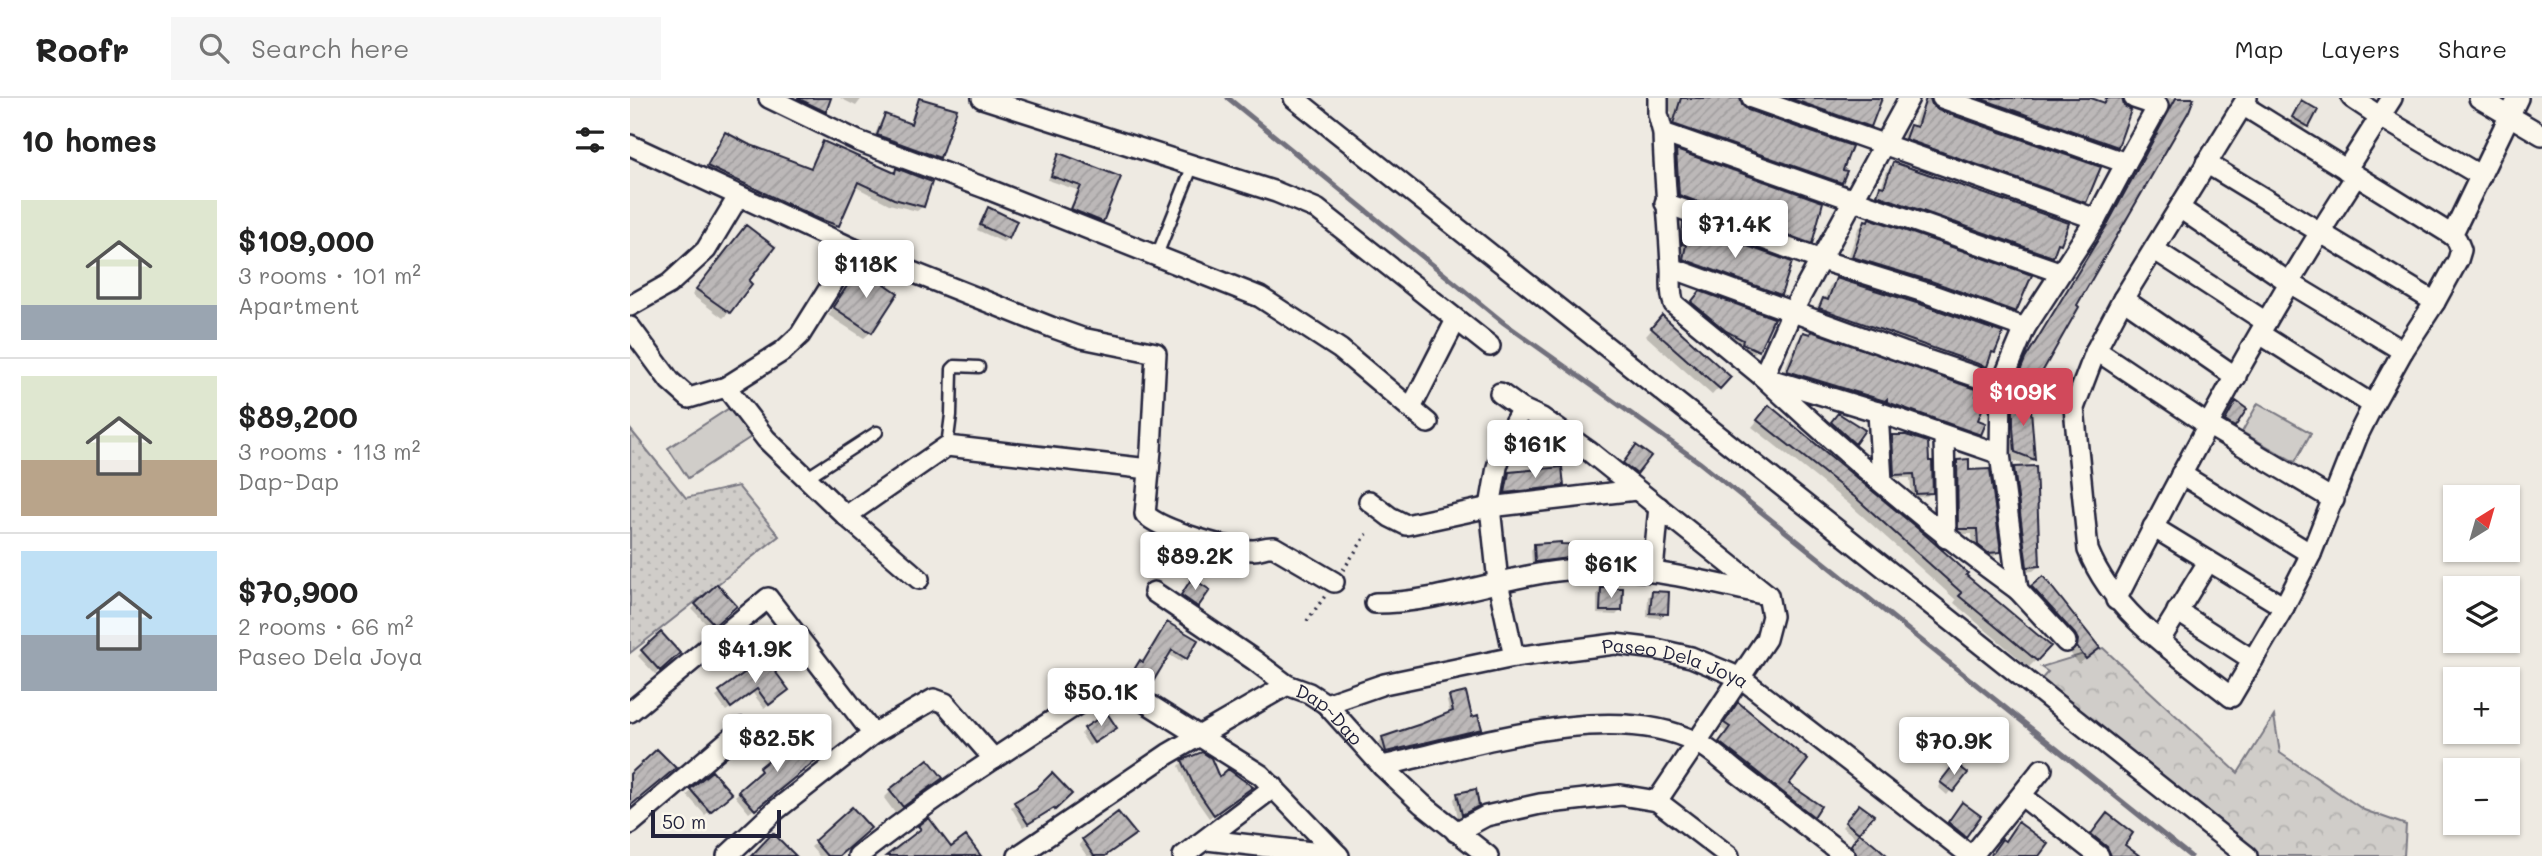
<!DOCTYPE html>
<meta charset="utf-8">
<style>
:root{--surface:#fff;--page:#f6f6f6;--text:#222;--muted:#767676;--line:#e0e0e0;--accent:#d1495b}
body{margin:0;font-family:Mali,sans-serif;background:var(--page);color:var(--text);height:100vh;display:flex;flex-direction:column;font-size:26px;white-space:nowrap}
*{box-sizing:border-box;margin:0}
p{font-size:23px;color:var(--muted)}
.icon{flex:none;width:38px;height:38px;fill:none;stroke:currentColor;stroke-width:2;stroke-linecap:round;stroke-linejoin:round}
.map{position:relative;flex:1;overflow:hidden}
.drawer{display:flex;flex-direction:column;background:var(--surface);width:630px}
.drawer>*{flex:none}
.needle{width:46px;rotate:37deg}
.controls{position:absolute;left:1813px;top:387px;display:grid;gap:14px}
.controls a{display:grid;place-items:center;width:77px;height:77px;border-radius:0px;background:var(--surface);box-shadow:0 2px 5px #0004;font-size:35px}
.scale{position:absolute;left:21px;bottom:18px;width:130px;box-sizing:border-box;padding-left:7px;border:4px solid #22223b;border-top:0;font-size:19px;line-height:24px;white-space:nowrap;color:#22223b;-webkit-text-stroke:5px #fbf7ec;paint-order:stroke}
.price{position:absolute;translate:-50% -60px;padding:0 16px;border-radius:7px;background:#fff;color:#222;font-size:23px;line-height:46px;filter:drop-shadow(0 2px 4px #0008)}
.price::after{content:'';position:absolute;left:50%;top:42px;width:21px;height:16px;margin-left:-10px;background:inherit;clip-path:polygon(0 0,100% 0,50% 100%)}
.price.active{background:var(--accent);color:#fff}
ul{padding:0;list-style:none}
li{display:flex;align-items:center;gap:21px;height:175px;padding:0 21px}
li+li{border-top:2px solid var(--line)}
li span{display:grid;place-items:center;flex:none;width:196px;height:140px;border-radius:0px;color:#555}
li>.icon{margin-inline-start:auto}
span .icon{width:84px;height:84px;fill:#fffc;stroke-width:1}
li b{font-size:30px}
h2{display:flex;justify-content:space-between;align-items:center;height:84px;padding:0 21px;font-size:30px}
header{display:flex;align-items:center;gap:42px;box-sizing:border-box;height:98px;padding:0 35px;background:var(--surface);border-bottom:2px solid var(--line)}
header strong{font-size:33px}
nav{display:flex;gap:38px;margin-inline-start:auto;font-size:24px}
.search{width:490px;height:63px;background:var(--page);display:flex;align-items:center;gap:18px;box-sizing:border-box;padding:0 24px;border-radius:0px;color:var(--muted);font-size:26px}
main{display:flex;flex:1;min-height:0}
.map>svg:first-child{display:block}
.grass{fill:url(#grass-dots);stroke:#797882;stroke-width:2}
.forest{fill:url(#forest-crowns);stroke:#797882;stroke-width:2}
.garden{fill:#d0cdc9;stroke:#797882;stroke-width:2}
.shadow{fill:#0003}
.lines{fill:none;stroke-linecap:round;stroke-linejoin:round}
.stream{stroke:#716f7c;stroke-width:5}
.building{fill:url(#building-hatch);stroke:#22223b;stroke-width:2}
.lane-casing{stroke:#22223b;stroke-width:15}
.street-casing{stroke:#22223b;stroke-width:24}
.path{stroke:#22223b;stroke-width:3.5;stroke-dasharray:2 5;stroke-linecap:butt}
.lane{stroke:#fbf7ec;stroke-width:10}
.street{stroke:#fbf7ec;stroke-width:19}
.labels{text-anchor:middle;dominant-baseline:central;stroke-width:7;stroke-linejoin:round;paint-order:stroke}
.street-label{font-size:19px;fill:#22223b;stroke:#fbf7ec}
</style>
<header>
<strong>Roofr</strong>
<div class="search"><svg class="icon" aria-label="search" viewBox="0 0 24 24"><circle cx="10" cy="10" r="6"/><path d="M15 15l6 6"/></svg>Search here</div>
<nav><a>Map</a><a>Layers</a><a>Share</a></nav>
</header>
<main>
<section class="drawer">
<h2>10 homes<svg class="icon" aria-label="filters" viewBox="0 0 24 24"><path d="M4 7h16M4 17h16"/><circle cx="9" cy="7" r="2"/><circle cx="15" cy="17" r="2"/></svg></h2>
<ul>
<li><span style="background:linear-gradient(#dfe7d0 75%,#9aa5b1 0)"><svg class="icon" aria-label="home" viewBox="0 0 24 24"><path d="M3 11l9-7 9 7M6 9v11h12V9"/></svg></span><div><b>$109,000</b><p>3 rooms · 101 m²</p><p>Apartment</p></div></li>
<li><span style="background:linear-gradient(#dfe7d0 60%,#b9a48a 0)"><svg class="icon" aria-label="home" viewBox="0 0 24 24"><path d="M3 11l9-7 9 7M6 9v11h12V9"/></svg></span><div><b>$89,200</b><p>3 rooms · 113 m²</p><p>Dap~Dap</p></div></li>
<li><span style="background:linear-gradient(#bfe0f5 60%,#9aa5b1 0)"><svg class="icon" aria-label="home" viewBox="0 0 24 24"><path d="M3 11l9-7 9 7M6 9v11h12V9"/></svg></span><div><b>$70,900</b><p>2 rooms · 66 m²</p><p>Paseo Dela Joya</p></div></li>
</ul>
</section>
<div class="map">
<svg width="1912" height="758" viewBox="0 0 1912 758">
<defs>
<pattern id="grass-dots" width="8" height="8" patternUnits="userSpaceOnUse" patternTransform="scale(1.75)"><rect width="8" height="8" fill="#d0cdc9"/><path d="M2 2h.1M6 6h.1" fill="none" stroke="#b2b0ae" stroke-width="1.8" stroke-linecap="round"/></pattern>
<pattern id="forest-crowns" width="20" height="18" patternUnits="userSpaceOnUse" patternTransform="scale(1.75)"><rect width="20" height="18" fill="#d0cdc9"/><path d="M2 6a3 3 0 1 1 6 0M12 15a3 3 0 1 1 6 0" fill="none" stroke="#b2b0ae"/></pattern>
<pattern id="building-hatch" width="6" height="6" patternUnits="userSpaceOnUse" patternTransform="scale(1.75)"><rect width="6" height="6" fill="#bcb8b8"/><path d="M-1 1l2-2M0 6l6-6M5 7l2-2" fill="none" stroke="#a19e9f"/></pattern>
</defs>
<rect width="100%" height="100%" fill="#eeeae2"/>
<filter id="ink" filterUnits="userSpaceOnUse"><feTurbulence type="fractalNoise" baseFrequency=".0143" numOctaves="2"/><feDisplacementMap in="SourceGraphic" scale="14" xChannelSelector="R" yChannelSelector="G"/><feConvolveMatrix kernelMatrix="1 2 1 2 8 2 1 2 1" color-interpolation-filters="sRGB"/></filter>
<g filter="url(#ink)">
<!-- grass -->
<path class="grass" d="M 0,331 L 56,400 L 108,388 L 149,438 L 0,555 Z"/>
<!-- forest -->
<path class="forest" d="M 1473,550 L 1608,675 L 1644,618 L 1650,655 L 1734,712 L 1776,727 L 1774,758 L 1613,758 L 1398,596 L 1418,574 L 1411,569 Z"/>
<!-- garden -->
<path class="garden" d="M 1628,305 L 1681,335 L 1665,364 L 1612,334 Z
M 101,309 L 121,339 L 58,380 L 38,350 Z"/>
<!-- shadow -->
<path class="shadow" d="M 178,0 L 199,0 L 191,17 L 175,9 Z
M 210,0 L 232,0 L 226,8 Z
M 1040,0 L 1109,0 L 1108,4 L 1117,13 L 1211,73 L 1211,84 L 1204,91 L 1037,32 L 1042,14 L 1037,12 Z
M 1134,0 L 1254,0 L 1240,28 L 1233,35 Z
M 1323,0 L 1457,0 L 1480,8 L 1482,0 L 1490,0 L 1490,4 L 1499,12 L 1486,48 L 1479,55 Z
M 1517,0 L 1562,0 L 1400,291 L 1394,297 L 1381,290 L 1389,270 L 1471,135 L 1537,12 L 1525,3 Z
M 290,1 L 309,59 L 304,64 L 243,41 L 251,22 L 255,18 L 279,27 L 286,6 Z
M 1672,5 L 1678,28 L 1673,32 L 1659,24 Z
M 1295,8 L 1455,104 L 1448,110 L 1270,47 L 1274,35 L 1280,29 L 1283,30 L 1288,15 Z
M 96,36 L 117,47 L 179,71 L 189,49 L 194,45 L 263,76 L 267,72 L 292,109 L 287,113 L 259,106 L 224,88 L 208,127 L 203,132 L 74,73 Z
M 1046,55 L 1180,145 L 1173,152 L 1042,104 L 1040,61 Z
M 430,57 L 489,80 L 471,123 L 467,127 L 438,116 L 447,92 L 418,82 L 425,62 Z
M 1264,65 L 1430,145 L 1415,165 L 1241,104 L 1244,97 L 1251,89 L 1257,73 Z
M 359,111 L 378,140 L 373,144 L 347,132 Z
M 1235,124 L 1385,213 L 1378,220 L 1216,166 L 1228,131 Z
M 1053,127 L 1150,196 L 1143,203 L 1047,168 L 1050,154 L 1046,152 L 1047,133 Z
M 110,135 L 116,184 L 99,214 L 93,220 L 62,197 Z
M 230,171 L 241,234 L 234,240 L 198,217 Z
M 1206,182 L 1364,254 L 1348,275 L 1183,217 L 1186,209 L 1194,203 L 1199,189 Z
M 1070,195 L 1128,252 L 1123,256 L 1108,249 L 1110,246 L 1092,237 L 1058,209 Z
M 1032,220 L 1099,279 L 1082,297 L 1016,238 Z
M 1174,236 L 1344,299 L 1346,323 L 1350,336 L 1343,343 L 1151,279 L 1167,243 Z
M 1384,302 L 1404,361 L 1397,368 L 1379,361 L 1377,309 Z
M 1606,305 L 1604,328 L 1599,332 L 1591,327 Z
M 1132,317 L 1334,477 L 1406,562 L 1399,569 L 1324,505 L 1326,502 L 1219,406 L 1122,329 Z
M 1204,321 L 1223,344 L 1219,349 L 1198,330 Z
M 1262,339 L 1301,394 L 1297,398 L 1282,400 L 1280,380 L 1260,380 L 1258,343 Z
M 1002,354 L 1005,374 L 1001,379 L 990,370 Z
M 1327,363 L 1337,374 L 1369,454 L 1363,459 L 1352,460 L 1343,453 L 1342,436 L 1323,436 L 1322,369 Z
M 1385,371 L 1409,468 L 1403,473 L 1392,474 L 1379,377 Z
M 879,375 L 932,387 L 925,394 L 869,401 L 872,382 Z
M 904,448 L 954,458 L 950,461 L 902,467 L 901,452 Z
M 1413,480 L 1460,557 L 1449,566 L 1441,556 L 1442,550 L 1395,496 Z
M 558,487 L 567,508 L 563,512 L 548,502 Z
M 87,488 L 105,508 L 80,530 L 62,511 Z
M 971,492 L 991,512 L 986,517 L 967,516 L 967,496 Z
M 1022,494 L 1036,515 L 1031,520 L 1017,519 L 1018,499 Z
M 537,526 L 555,560 L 551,564 L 538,556 L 513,595 L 496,585 L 506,569 L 510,564 L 512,566 Z
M 31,536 L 48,555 L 25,576 L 8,558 Z
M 135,563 L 152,596 L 134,610 L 122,594 L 96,613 L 86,599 Z
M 820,600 L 851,631 L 847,634 L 752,656 L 749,644 L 753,640 L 820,616 L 817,603 Z
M 1104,611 L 1157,687 L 1183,718 L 1179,722 L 1086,649 L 1097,634 L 1091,630 Z
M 455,632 L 481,634 L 459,648 L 451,636 Z
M 165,642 L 178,667 L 119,715 L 105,698 L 127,678 L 125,676 L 130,672 Z
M 553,664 L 616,693 L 579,720 L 560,693 L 549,668 Z
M 1321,672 L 1321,692 L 1317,697 L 1308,689 Z
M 81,675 L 95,700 L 75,717 L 57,697 Z
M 311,680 L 265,715 L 254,700 L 260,694 Z
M 440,696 L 420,715 L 419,713 L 393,729 L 381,709 L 386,705 Z
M 828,696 L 847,707 L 828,720 L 824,701 Z
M 1328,711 L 1335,738 L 1331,742 L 1315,730 Z
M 222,712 L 207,758 L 189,758 L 181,749 Z
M 1225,712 L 1241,717 L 1227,735 L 1255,758 L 1222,758 L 1217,752 L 1226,740 L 1212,729 Z
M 1473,721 L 1492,747 L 1507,758 L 1476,758 L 1458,742 Z
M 453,742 L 475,758 L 457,758 L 449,747 Z"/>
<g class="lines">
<!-- stream -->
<path class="stream" d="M 598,0 L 874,225 L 1069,364 L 1560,758"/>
</g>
<!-- building -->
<path class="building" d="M 167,0 L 201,0 L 196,14 Z
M 289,0 L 327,11 L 310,60 L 247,37 L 255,16 L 281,26 Z
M 1051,0 L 1110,0 L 1112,7 L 1118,12 L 1222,48 L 1213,72 L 1217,73 L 1212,85 L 1043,26 Z
M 1159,0 L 1252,0 L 1241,29 Z
M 1296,0 L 1300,0 L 1302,7 L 1308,12 L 1471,69 L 1456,105 L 1275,41 L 1280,27 L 1287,29 Z
M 1349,0 L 1461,0 L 1475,5 L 1476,0 L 1492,0 L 1494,8 L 1501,12 L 1488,49 Z
M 1546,0 L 1564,0 L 1559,13 L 1447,207 L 1449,209 L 1402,292 L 1386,283 L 1395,261 L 1477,127 Z
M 1671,2 L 1688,12 L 1679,29 L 1662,19 Z
M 95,34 L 118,46 L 181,70 L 193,43 L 265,75 L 266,70 L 302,84 L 294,109 L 264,101 L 228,84 L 209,128 L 187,120 L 77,68 Z
M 1046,52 L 1193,104 L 1182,146 L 1049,97 Z
M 429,55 L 491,79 L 473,124 L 441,111 L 451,88 L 421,78 Z
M 1263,64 L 1439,125 L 1431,146 L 1428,145 L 1423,159 L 1247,97 L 1250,88 L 1254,89 Z
M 358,109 L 387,123 L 379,141 L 350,127 Z
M 1239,120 L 1402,177 L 1386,214 L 1301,183 L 1222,159 L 1235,122 L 1238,123 Z
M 1053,125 L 1162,164 L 1151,197 L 1053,161 L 1056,147 L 1052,146 Z
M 116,127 L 145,149 L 119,183 L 122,186 L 100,215 L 66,191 Z
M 230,169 L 268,195 L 242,235 L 203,209 Z
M 1206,180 L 1293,207 L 1373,235 L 1365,255 L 1362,254 L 1357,269 L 1189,210 L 1193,200 L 1198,202 Z
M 1070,193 L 1144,220 L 1129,253 L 1112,245 L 1113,242 L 1096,233 L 1061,204 Z
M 1032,217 L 1101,279 L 1090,291 L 1021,230 Z
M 1181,233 L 1348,292 L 1346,298 L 1356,302 L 1348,322 L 1356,325 L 1351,337 L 1257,304 L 1257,301 L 1255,303 L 1157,273 L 1173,234 L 1180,236 Z
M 1400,299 L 1405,362 L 1385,354 L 1383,329 L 1383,301 Z
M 1606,303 L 1617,311 L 1605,329 L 1595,323 Z
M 1139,307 L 1292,434 L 1338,475 L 1336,477 L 1421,548 L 1407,563 L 1329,498 L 1332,495 L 1226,400 L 1127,322 Z
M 1208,315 L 1235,332 L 1225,346 L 1201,324 Z
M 1262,337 L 1276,337 L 1298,344 L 1299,363 L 1302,363 L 1303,395 L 1286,396 L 1284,376 L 1264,377 Z
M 1006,347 L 1021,358 L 1007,376 L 993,365 Z
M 1339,361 L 1339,372 L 1360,371 L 1371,454 L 1358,455 L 1348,447 L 1347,431 L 1328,431 L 1327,362 Z
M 1406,368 L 1410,468 L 1397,469 L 1384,369 Z
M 932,369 L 934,388 L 875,395 L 879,374 Z
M 931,444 L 931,446 L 956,447 L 956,458 L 905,464 L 904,446 Z
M 1413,478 L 1470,550 L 1456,561 L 1447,549 L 1448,542 L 1445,536 L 1401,488 Z
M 562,480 L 580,492 L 568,509 L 551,497 Z
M 87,486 L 107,508 L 85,527 L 65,506 Z
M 971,490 L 993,490 L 992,513 L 970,513 Z
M 1022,493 L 1039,494 L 1038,516 L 1020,515 Z
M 537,524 L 568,542 L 557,561 L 542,552 L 518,592 L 499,580 L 510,562 L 513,564 Z
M 31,534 L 50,555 L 30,573 L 11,552 Z
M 135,560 L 159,592 L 139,607 L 127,591 L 101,610 L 89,593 Z
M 836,594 L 842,619 L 848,617 L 852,631 L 756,654 L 752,639 L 791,626 L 823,613 L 819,598 Z
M 1108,604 L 1178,662 L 1159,686 L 1191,708 L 1184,719 L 1089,644 L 1100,629 L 1094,625 Z
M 477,615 L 487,630 L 464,645 L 454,630 Z
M 166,640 L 185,663 L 125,712 L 108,693 L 131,673 L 129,670 Z
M 27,651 L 46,670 L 0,708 L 0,676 Z
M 572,654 L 581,660 L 589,679 L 598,671 L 623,689 L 584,717 L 564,688 L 552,662 Z
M 298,661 L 313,680 L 273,709 L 259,692 Z
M 1325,665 L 1338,675 L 1323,694 L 1310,684 Z
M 82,673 L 102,696 L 80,714 L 60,691 Z
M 422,675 L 442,696 L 425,712 L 424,710 L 398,726 L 384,704 L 406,691 Z
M 846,691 L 849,708 L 832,717 L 827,695 Z
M 1332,704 L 1351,718 L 1336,739 L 1318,724 Z
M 1229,706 L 1244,717 L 1229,735 L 1215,724 Z
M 222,709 L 241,730 L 209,758 L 197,758 L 184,743 Z
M 488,714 L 506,736 L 475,758 L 464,758 L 452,741 Z
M 1477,715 L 1503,735 L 1495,747 L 1510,758 L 1481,758 L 1477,749 L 1461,736 Z
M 299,720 L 321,749 L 336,738 L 351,758 L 256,758 L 291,731 L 288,728 Z
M 1388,724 L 1418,746 L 1409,758 L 1360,758 L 1372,741 L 1375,743 Z
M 143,735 L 166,758 L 121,758 Z
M 1229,735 L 1243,745 L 1258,758 L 1227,758 L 1221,747 Z"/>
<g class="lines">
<!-- lane casing -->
<g class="lane-casing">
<path id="lane" d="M 527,157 L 563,67
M 317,348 L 321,317 L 322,271 L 325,268 L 349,269
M 176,380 L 247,334"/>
</g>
<!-- street casing -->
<g class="street-casing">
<g id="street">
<path d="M 139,0 L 228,43 L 355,90 L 630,199 L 710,251 L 798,325"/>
<path d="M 352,0 L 646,94 L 687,111 L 860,248"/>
<path d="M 664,0 L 1617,758"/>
<path d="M 1028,0 L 1028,16 L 1033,35 L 1429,174"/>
<path d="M 1122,0 L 1466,121"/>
<path d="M 1312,0 L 1496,65 L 1466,121 L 1395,230 L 1371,287 L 1370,356 L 1388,492 C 1298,427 1214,355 1133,279 L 1248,314 L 1370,356"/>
<path d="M 1617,0 L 1493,201 L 1466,252 L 1444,310 L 1458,452 C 1484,517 1548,557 1601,599 L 1654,509 L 1681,456 L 1728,337 L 1743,307 L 1773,253 L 1805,204 L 1828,162 L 1831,152 L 1827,142 L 1822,137 L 1888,0"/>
<path d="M 1722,0 L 1749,18 L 1851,78"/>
<path d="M 1849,0 L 1912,37"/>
<path d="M 1614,8 L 1822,137"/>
<path d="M 1033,35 C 1034,79 1039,124 1041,168 C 1042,181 1039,193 1044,206 L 1133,279 L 1162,214 L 1279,0"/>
<path d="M 0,47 L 224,151 L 421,229 L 452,240 L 526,255 L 521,352 L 515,416 C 530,432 600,452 623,452 C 631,452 635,448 644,449 L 704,484"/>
<path d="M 1496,65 L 1528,8 L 1504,0"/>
<path d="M 1576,65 L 1805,204"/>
<path d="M 1716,72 L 1762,0"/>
<path d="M 1035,105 L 1191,162 L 1297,195 L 1395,230"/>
<path d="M 1551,111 L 1660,185 L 1773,253"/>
<path d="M 1525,152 L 1636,224"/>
<path d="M 1042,170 L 1273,254 L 1371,287"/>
<path d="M 1493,201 L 1606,279"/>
<path d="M 0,208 L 39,186 L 76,152 L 108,99"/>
<path d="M 0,229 L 40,283 L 59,300 L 96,289 L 153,253 L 170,237 L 224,151"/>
<path d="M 1630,236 L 1743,307"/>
<path d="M 1466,252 L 1578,327 L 1704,402"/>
<path d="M 96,289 L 136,341 L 216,418 L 289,481"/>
<path d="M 870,295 L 892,311 L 912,320 L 960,354 L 1138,497 L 1142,518 L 1136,541 L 1027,703"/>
<path d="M 781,310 L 826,222"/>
<path d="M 1248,314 L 1252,384"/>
<path d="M 1314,338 L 1316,440"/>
<path d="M 1551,376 L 1681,456"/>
<path d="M 739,403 L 760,419 L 776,427 L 860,409 L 1006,392"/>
<path d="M 216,418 L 317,348 L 519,371"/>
<path d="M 1523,429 L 1654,509"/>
<path d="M 1023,472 L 1029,409"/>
<path d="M 1388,492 L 1436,544"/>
<path id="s1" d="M 524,494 L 624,562 L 657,587 L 679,595 L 696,606 L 752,668 L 792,706 L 858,758"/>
<path d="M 1486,502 C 1560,357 1637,214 1726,78"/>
<path d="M 745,505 C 813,505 878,476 946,471 C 1011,466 1074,483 1137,497"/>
<path d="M 1547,513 L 1623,562"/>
<path d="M 1530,542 L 1578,464"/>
<path d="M 884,559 L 868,484 L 860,409 L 867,369 L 877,337 L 892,311"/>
<path id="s2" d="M 696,606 L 754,586 L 884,559 L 985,546 L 1026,551 L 1061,559 L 1111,580 L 1341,758"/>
<path d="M 0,614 L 138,500 L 243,636"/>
<path d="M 752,668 C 841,648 982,601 1066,644 C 1083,652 1098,668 1113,679 C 1147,705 1181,732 1215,758"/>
<path d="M 1392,698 L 1469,758"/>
<path d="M 0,726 L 113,630"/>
<path d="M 826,734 L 856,718 L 910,706 L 991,697 L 1027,703 L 1099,758"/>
<path d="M 577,742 L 708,757"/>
<path d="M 97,758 L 146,712 L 243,636 L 304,601 L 315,605 L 364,661"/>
<path d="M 228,758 C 308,695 394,641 479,586 L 496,592 L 631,677 L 709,758"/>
<path d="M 388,758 L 538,656 L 657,587"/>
<path d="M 553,758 L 644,689"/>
<path d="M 1342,758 L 1412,671"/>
</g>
</g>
<!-- path -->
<path class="path" d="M 713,472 L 737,436
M 677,523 L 695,498"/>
<!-- lane -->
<use href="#lane" class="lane"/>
<!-- street -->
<use href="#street" class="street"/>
</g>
</g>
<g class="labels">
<!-- street labels -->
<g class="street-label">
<text stroke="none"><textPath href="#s2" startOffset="359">Paseo Dela Joya</textPath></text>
<text stroke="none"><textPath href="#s1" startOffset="215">Dap~Dap</textPath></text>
</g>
</g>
</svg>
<div class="controls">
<a><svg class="needle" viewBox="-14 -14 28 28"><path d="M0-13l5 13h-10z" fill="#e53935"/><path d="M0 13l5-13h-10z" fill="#767676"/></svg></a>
<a><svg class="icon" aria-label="layers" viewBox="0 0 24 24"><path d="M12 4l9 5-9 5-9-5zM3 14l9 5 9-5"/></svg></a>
<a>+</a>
<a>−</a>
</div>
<div class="scale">50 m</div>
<b class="price" style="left:1105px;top:162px">$71.4K</b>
<b class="price" style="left:236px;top:202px">$118K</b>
<b class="price active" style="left:1393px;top:330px">$109K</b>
<b class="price" style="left:905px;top:382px">$161K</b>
<b class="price" style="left:565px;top:494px">$89.2K</b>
<b class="price" style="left:981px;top:502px">$61K</b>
<b class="price" style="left:125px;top:587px">$41.9K</b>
<b class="price" style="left:471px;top:630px">$50.1K</b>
<b class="price" style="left:147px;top:676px">$82.5K</b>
<b class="price" style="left:1324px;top:679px">$70.9K</b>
</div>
</main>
